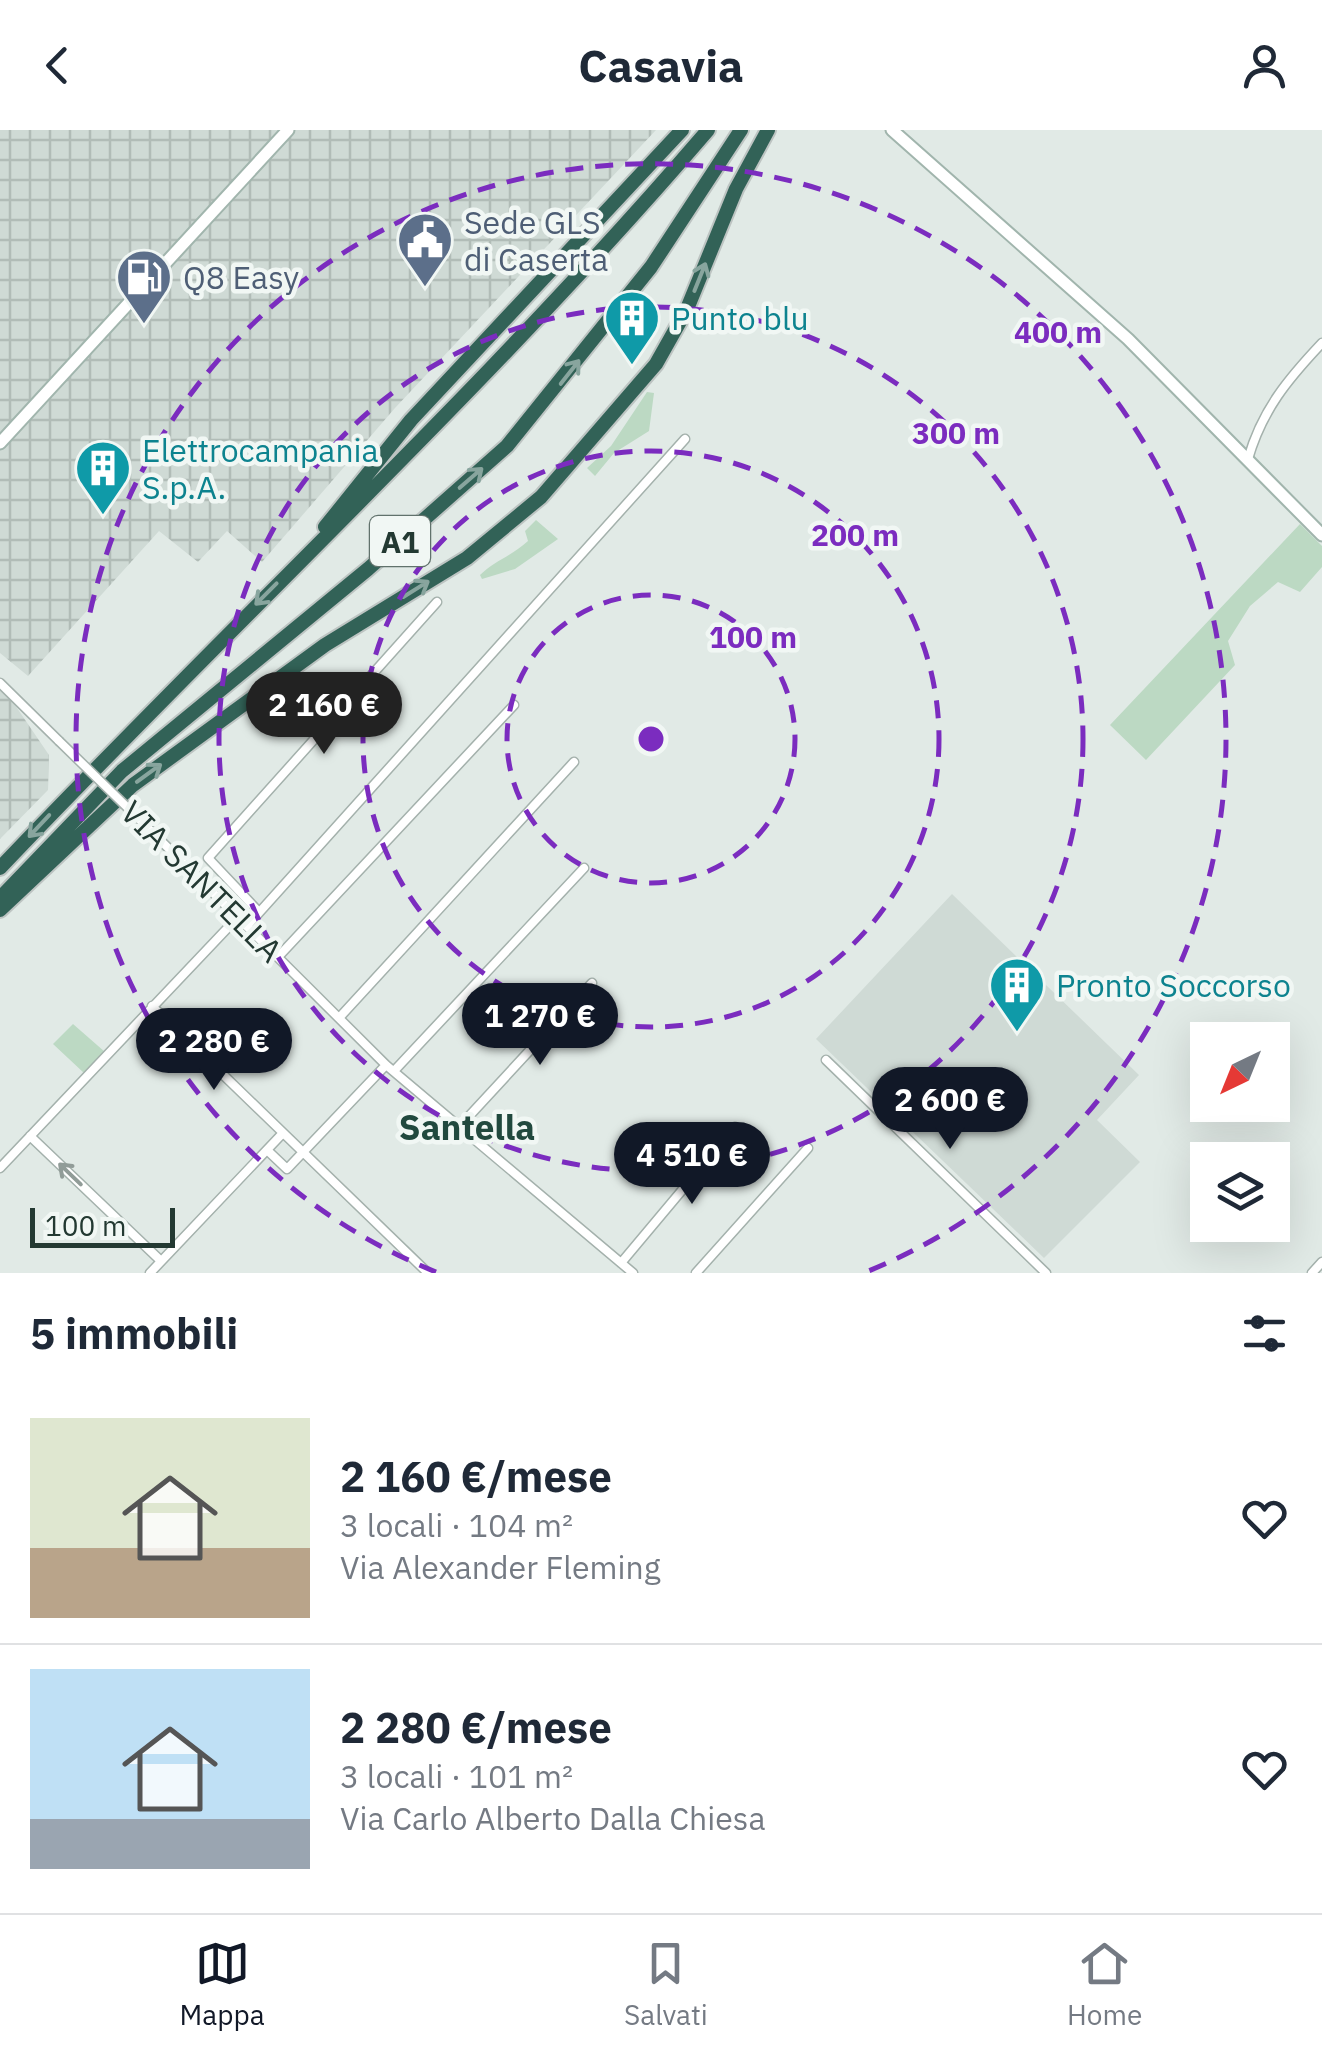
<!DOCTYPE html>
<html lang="it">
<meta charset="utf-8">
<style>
:root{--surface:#fff;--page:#f2f2f3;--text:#1f2937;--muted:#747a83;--line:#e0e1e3;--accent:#111827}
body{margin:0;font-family:"IBM Plex Sans",sans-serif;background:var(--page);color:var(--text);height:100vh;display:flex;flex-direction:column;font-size:38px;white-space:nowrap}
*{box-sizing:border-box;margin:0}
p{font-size:32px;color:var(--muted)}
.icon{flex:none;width:55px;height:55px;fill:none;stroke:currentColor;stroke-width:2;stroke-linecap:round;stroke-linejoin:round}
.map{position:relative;height:1143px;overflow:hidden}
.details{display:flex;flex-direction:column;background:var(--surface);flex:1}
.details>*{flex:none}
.needle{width:65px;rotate:223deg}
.controls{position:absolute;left:1190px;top:892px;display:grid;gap:20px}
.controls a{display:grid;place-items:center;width:100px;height:100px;border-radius:0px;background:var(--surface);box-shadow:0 10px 40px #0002;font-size:50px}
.scale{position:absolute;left:30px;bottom:25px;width:145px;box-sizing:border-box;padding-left:10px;border:5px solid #233932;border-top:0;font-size:28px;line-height:35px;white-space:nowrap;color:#233932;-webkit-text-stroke:8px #f1f7f4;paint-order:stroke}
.price{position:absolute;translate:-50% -85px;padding:0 22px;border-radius:35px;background:var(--accent);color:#fff;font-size:32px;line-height:65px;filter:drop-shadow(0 2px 5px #0008)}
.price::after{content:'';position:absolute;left:50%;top:60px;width:30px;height:22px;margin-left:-15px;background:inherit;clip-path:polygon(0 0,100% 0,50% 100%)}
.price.active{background:#222;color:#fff}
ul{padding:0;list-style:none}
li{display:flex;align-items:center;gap:30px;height:250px;padding:0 30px}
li+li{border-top:2px solid var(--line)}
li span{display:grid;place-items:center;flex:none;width:280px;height:200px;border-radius:0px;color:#555}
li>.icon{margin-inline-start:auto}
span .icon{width:120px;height:120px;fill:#fffc;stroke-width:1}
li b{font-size:42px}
h2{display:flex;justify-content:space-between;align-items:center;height:120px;padding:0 30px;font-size:42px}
header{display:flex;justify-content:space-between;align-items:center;height:130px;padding:0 30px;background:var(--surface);font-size:45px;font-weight:700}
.menu{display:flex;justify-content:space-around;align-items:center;height:140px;border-top:2px solid var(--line);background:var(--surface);font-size:28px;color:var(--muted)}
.menu a{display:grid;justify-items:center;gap:5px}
.menu .active{color:var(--accent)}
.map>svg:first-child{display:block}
.built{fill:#cfdad5}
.industrial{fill:url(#industrial-grid)}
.green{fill:#bcd9c3}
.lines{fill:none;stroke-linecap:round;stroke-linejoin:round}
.street-casing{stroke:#a4b1ac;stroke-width:11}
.secondary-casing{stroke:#a1b5ad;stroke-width:15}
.highway-casing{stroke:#bdc4c2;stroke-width:18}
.street{stroke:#fff;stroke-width:8}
.secondary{stroke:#fff;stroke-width:11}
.highway{stroke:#326257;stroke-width:14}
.street-bridge-casing{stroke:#a4b1ac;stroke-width:11;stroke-linecap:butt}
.street-bridge{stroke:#fff;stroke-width:8}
.oneway{stroke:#88a59e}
.oneway2{stroke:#919c98}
.ring{fill:none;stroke:#7b2cbf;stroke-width:5;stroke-dasharray:18 12}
.labels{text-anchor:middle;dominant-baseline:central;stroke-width:9;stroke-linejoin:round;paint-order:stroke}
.shield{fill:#f1f7f4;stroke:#61726c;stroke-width:2.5}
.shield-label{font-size:30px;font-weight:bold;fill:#233932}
.service-label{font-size:32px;fill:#4e5e75;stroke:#f1f7f4;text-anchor:start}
.culture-label{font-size:32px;fill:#0d838f;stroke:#f1f7f4;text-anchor:start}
.street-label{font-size:32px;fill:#233932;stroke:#f1f7f4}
.neighbourhood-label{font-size:35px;font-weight:bold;fill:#21493e;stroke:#f1f7f4}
.centre{fill:#7b2cbf;stroke:#f1f7f4;stroke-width:5}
.ring-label{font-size:30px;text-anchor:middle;font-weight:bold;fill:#7b2cbf;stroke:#f1f7f4;stroke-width:9;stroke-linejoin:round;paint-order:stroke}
</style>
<header><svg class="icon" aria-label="back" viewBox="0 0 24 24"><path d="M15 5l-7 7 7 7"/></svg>Casavia<svg class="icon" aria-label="person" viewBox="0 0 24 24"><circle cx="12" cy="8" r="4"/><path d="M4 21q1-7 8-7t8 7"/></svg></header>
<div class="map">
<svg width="1322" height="1143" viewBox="0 0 1322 1143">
<defs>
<pattern id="industrial-grid" width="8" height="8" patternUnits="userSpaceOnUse" patternTransform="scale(2.5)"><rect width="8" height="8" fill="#cfdad5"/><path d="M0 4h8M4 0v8" fill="none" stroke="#b1bcb7"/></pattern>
</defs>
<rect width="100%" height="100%" fill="#e1eae6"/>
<!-- built -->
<path class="built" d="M 952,764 L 1139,945 L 1097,990 L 1140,1032 L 1044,1128 L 816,909 Z"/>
<!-- industrial -->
<path class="industrial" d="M 0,0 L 656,0 L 395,278 L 262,432 L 227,401 L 198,432 L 159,401 L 28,546 L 0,523 Z
M 0,553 L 49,625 L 48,660 L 0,709 Z"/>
<!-- green -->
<path class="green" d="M 647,262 L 654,263 L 649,301 L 614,323 L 595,346 L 587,338 L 611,316 Z
M 536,390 L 558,409 L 515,439 L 482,449 L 480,445 C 494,431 513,425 528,411 L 525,401 Z
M 1300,394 L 1322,416 L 1322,437 L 1300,462 L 1278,452 L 1250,476 L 1228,511 L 1235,535 L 1146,630 L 1110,595 Z
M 73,894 L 105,922 L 84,943 L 53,914 Z"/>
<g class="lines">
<!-- street casing -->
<g class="street-casing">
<path id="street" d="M 1248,329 C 1262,280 1288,249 1322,213
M 0,553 L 59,611
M 132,682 L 386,935 L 633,1143
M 259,782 L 208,728 L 437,472
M 247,796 L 685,309
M 278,827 L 514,575
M 152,876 L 428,1143
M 339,888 L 574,632
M 826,930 L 1046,1143
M 394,941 L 584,738
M 459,997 L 592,853
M 30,1006 L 161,1131
M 267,1020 L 287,1039 L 386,935
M 0,1038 L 238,787
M 621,1133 L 735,997
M 150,1143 L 282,1004
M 696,1143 L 808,1018
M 1312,1143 L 1322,1132"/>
</g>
<!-- secondary casing -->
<g class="secondary-casing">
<path id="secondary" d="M 892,0 L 1128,209 L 1322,405
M 0,313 L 288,0"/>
</g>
<!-- highway casing -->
<g class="highway-casing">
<path id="highway" d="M 325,397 L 411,290 L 682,0
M 0,738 C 234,491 486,259 708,0
M 0,768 L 122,641 L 368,439 L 507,316 L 651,137 L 741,0
M 0,780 L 133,655 L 325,515 L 467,428 L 541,367 L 656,234 L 687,179 L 736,59 L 768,0"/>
</g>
<!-- street -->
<use href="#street" class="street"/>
<!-- secondary -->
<use href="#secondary" class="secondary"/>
<!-- highway -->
<use href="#highway" class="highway"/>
<!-- street-bridge casing -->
<g class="street-bridge-casing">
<path id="street-bridge" d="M 59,611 L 132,682"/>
</g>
<!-- street-bridge -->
<use href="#street-bridge" class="street-bridge"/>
</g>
<!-- one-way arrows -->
<defs><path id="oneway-shaft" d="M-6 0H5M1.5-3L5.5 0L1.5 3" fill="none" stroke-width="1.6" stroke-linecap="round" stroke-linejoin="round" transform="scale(2.5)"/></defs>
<g class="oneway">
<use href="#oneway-shaft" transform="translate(700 147) rotate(-68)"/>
<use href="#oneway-shaft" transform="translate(570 242) rotate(-52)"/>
<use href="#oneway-shaft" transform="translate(471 348) rotate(-41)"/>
<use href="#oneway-shaft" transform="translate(416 459) rotate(-32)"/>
<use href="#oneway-shaft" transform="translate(266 464) rotate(135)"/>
<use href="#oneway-shaft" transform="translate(149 643) rotate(-36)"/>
<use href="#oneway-shaft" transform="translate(39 696) rotate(133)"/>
</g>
<use class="oneway2" href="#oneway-shaft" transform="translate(70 1044) rotate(-136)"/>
<!-- distance rings -->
<g class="ring">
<circle cx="651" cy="609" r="144"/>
<circle cx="651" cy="609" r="288"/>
<circle cx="651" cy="609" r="432"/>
<path d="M436 1142A575 575 0 1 1 866 1142"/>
</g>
<!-- icons -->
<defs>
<g id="civic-pin" transform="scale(2.875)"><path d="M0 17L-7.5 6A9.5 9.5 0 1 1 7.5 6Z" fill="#5c6f8a" stroke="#f1f7f4"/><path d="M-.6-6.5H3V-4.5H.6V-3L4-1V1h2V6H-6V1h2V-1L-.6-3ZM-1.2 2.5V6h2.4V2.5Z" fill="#fff"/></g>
<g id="fuel-pin" transform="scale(2.875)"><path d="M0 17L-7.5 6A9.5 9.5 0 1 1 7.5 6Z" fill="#5c6f8a" stroke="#f1f7f4"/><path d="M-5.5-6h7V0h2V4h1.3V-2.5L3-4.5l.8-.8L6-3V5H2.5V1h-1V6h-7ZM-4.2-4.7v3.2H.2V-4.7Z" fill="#fff"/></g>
<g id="building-pin" transform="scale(2.875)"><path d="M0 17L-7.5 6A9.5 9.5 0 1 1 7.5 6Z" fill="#0f9aa8" stroke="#f1f7f4"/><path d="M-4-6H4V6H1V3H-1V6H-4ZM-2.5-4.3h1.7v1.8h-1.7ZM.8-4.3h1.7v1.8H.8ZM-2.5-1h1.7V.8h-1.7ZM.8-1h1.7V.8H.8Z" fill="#fff"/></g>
</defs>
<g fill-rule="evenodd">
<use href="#civic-pin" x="425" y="110"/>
<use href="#fuel-pin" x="144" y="147"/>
<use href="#building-pin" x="632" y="188"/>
<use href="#building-pin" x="103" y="338"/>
<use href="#building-pin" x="1017" y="855"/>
</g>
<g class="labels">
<!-- shield labels -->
<rect class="shield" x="370" y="386" width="60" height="50" rx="8"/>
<g class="shield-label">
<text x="400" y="411">A1</text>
</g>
<!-- service labels -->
<g class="service-label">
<text x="464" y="92">Sede GLS<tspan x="464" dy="37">di Caserta</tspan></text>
<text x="183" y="147">Q8 Easy</text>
</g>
<!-- culture labels -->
<g class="culture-label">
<text x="671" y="188">Punto blu</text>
<text x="142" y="320">Elettrocampania<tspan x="142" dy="37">S.p.A.</tspan></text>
<text x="1056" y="855">Pronto Soccorso</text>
</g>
<!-- street labels -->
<g class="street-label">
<text transform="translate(202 751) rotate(45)">VIA SANTELLA</text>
</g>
<!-- neighbourhood labels -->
<g class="neighbourhood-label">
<text x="467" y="997">Santella</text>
</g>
</g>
<circle cx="651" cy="609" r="15" class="centre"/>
<g class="ring-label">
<text x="1058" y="213">400 m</text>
<text x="956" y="314">300 m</text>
<text x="855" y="416">200 m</text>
<text x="753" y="518">100 m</text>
</g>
</svg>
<div class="controls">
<a><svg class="needle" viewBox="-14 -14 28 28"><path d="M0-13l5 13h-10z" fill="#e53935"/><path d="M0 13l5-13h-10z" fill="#747a83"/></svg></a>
<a><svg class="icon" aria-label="layers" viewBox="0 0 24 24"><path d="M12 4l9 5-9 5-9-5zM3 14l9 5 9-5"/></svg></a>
</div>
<div class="scale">100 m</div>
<b class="price active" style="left:324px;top:627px">2 160 €</b>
<b class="price" style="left:540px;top:938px">1 270 €</b>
<b class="price" style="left:214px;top:963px">2 280 €</b>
<b class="price" style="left:950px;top:1022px">2 600 €</b>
<b class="price" style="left:692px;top:1077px">4 510 €</b>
</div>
<section class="details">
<h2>5 immobili<svg class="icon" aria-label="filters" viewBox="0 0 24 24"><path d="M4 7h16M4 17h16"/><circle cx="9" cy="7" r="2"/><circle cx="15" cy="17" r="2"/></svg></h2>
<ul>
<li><span style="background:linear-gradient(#dfe7d0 65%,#b9a48a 0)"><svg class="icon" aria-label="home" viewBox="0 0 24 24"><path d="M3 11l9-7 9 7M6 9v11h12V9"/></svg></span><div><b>2 160 €/mese</b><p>3 locali · 104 m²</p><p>Via Alexander Fleming</p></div><svg class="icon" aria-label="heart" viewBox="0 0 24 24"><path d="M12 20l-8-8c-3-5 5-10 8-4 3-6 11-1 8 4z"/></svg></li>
<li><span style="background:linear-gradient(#bfe0f5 75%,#9aa5b1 0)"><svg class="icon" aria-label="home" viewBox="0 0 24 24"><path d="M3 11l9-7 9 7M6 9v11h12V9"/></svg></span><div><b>2 280 €/mese</b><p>3 locali · 101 m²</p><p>Via Carlo Alberto Dalla Chiesa</p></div><svg class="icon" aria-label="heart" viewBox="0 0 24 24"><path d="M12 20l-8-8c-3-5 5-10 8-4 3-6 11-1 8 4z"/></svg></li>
</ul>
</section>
<nav class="menu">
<a class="active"><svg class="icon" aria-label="map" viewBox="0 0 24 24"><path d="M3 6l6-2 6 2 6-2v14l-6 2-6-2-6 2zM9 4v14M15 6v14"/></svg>Mappa</a>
<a><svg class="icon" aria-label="saved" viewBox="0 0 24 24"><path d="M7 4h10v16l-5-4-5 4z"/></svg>Salvati</a>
<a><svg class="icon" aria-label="home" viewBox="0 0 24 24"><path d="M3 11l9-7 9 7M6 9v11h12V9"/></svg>Home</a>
</nav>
